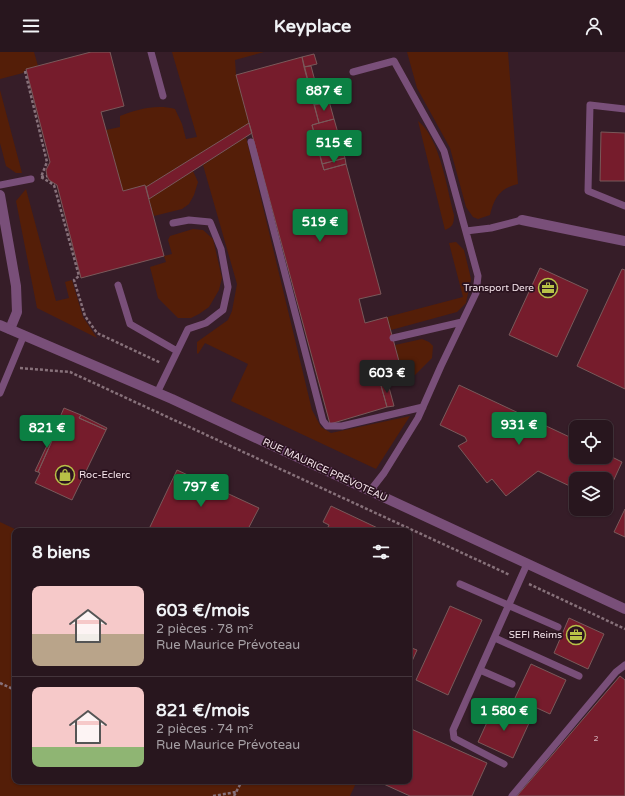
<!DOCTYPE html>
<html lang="fr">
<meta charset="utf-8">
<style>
:root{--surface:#28161e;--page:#34232b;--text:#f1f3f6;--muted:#a59fa4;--line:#44353c;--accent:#0b8043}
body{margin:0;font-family:"Varela Round",sans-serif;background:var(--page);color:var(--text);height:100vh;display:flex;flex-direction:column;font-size:15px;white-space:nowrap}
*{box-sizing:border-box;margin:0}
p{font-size:13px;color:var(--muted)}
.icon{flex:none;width:22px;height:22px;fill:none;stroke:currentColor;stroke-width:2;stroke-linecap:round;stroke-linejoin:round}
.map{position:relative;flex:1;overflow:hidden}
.sheet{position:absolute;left:12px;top:476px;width:400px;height:256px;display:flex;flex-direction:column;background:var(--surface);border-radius:8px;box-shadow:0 1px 3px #0004,0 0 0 1px var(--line)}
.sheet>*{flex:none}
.controls{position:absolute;left:569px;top:368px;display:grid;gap:8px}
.controls a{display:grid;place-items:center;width:44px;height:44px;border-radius:8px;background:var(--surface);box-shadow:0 1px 3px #0004,0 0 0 1px var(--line);font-size:20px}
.price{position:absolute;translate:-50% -34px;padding:0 9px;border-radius:4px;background:var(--accent);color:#fff;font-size:13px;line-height:26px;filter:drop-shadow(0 1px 2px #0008)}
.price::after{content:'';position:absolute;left:50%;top:24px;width:12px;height:9px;margin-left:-6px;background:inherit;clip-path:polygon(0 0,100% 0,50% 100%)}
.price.current{background:#222;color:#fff}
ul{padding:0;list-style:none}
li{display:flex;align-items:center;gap:12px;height:100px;padding:0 20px}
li+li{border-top:1px solid var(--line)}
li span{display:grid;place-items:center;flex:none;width:112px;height:80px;border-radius:8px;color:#555}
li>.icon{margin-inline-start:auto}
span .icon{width:48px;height:48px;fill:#fffc;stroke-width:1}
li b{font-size:17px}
h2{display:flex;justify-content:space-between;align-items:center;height:48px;padding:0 20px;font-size:17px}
header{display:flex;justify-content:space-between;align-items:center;height:52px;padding:0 20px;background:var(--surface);font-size:18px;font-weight:800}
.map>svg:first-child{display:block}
.green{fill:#541e08}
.building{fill:#761c2c;stroke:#79595a}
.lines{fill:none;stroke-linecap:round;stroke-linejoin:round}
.path{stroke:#87717a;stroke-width:2.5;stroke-dasharray:3 2;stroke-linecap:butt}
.service{stroke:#794f79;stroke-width:7}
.minor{stroke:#794f79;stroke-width:10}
.tertiary{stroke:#794f79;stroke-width:10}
.labels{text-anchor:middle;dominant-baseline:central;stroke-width:3.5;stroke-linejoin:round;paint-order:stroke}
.number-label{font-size:8px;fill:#d6b3bc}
.poi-label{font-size:10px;fill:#f6e5ec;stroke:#2b131f;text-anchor:end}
.street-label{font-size:10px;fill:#f6e5ec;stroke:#2b131f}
</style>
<header><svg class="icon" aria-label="menu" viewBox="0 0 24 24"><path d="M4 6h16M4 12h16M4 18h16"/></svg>Keyplace<svg class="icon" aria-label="person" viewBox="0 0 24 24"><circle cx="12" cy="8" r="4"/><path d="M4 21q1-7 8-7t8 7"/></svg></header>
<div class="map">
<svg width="625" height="744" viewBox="0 0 625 744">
<rect width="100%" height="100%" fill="#361d28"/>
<!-- green -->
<path class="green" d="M 0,0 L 34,0 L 38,14 L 26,17 L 23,21 L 0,27 Z
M 172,0 L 264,0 L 235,8 L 236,23 L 249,71 L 146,135 L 145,133 L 123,139 L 106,78 L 120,75 L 120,64 C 137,57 157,52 175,57 L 182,72 L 186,87 L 197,85 Z
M 407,0 L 508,0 L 518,132 C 500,136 494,146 490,163 L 478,167 L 473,165 L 466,155 L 450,96 L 417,36 Z
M 0,38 L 22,121 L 16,121 L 6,114 L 0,91 Z
M 418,69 C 440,86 447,137 454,163 C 454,171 453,175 445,178 Z
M 246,85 L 312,358 L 321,375 L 331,381 L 410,364 L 376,417 L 231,349 L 248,312 L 205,291 L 198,302 L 197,301 L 197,290 L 228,268 L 232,259 L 237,232 L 203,113 Z
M 193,119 L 198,130 L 194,143 L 189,152 L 182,157 L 154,164 L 149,147 Z
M 26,137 L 56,249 L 69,246 L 65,230 L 72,228 L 83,265 L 97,286 L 37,256 L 16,149 Z
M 193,177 L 203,178 L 213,187 L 222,226 L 219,238 L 209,255 L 199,262 L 191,266 L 178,266 L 158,246 L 150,215 L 166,210 L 164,204 L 172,202 L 168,188 L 170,184 Z
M 456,190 L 464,198 L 471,227 L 466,251 L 457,260 L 391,278 L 387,265 L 463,245 L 449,191 Z
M 422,287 L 429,290 L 433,294 L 432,306 L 415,323 L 406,327 L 403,324 L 395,293 Z
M 0,470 L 19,479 L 15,479 L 15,729 L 357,729 L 350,744 L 0,744 Z"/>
<!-- building -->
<path class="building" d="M 91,0 L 110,0 L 124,54 L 101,60 L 123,139 L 145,133 L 164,204 L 81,226 L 57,133 L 49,128 L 47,124 L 46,118 L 50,110 L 26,17 Z
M 314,2 L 317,12 L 304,15 L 302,5 Z
M 302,5 L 319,71 L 312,73 L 324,118 L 346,112 L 381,242 L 359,247 L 365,271 L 387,265 L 403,324 L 380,330 L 387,355 L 330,372 L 236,23 Z
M 311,14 L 321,52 L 314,53 L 304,15 Z
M 329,49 L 334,67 L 319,71 L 314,53 Z
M 334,67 L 345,106 L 322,112 L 312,73 Z
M 249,71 L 252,81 L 149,147 L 146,135 Z
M 601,80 L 625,81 L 625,129 L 600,129 Z
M 345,106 L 346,112 L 324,118 L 322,112 Z
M 540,216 L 588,238 L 557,305 L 509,283 Z
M 622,217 L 625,218 L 625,337 L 577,314 Z
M 387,328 L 394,354 L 387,355 L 380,330 Z
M 459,333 L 576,388 L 576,405 L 606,405 L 606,402 L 622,410 L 606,445 L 606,427 L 576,427 L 576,437 L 538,419 L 506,444 L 492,427 L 487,431 L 458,394 L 467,389 L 465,385 L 440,373 Z
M 64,356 L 81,363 L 79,366 L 106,378 L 72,448 L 35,431 L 40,421 L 38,420 L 59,373 L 57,372 Z
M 81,363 L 107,376 L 106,378 L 79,366 Z
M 57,372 L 59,373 L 38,420 L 35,419 Z
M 177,418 L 259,456 L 247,479 L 154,479 L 149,477 Z
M 331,454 L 384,479 L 326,479 L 329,473 L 323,470 Z
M 625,457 L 625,485 L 614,480 Z
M 450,554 L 482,568 L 448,643 L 416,628 Z
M 569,566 L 604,582 L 588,617 L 554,601 Z
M 409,595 L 417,598 L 409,616 Z
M 531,612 L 566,628 L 550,662 L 515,646 Z
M 620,624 L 625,628 L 625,744 L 517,744 Z
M 494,655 L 529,671 L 513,706 L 478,690 Z
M 409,676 L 487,711 L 472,744 L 410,744 L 377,729 L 409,729 Z"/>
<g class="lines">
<!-- path -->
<path class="path" d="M 25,19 L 47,110 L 41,125 L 54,133 L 79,224 L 74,228 L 85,264 L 97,281 L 161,311
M 41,125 L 47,124
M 20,316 L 70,320 L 510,523
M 529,532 L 625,577
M 0,631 L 15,638
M 213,744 L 236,740
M 234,744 L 242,729"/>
<!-- service -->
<path class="service" d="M 151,0 L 163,44
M 353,20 L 394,9 L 444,99 L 478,224 L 476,241 L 441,314 L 418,366 L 384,421 L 370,439
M 625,57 L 590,53 L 588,139 L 625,154
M 251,90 L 323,369 L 327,374 L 342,374 L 423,355
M 0,133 L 31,127
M 466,179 L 491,176 L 522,168
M 118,233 L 130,272 L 177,299
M 393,286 L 462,270
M 0,341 L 24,283
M 157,341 L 188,277 L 206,271 L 223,258 L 228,235 L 221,197 L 210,170 L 189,168 L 173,171
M 460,532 L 558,575
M 495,586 L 579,624
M 480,618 L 512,632
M 504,712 L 454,686 L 453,678 L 527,512
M 512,744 L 616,620 L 625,613"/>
<!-- minor -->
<path class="minor" d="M 0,143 L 16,234 L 17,260 L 10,277
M 522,168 L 625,189"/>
<!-- tertiary -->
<path class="tertiary" d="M 0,273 L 172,347 L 625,557"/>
</g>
<!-- icons -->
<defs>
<g id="office-ring" transform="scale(1)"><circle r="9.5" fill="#2b131f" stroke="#b8c147" stroke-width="1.5"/><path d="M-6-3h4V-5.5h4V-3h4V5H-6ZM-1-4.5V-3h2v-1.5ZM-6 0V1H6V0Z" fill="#b8c147"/></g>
<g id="shop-ring" transform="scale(1)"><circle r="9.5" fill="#2b131f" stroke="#b8c147" stroke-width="1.5"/><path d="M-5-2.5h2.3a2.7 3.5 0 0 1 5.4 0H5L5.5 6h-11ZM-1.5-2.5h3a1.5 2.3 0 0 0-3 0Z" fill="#b8c147"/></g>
</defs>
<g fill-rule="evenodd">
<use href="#office-ring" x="548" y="236"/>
<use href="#shop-ring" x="65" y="423"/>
<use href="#office-ring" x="576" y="583"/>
</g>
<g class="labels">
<!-- number labels -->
<g class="number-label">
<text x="596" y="686">2</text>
</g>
<!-- poi labels -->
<g class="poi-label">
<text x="534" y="236">Transport Dere</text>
<text x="79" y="423" text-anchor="start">Roc-Eclerc</text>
<text x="562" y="583">SEFI Reims</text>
</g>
<!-- street labels -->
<g class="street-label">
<text transform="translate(325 418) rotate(25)">RUE MAURICE PRÉVOTEAU</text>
</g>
</g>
</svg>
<div class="controls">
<a><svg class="icon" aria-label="locate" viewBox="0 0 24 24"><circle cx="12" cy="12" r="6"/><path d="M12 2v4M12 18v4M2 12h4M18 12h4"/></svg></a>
<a><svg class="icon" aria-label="layers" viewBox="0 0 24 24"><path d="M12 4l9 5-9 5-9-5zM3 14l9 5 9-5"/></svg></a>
</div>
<b class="price" style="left:324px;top:60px">887 €</b>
<b class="price" style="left:334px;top:112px">515 €</b>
<b class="price" style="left:320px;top:191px">519 €</b>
<b class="price current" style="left:387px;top:342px">603 €</b>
<b class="price" style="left:519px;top:394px">931 €</b>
<b class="price" style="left:47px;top:397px">821 €</b>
<b class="price" style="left:201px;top:456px">797 €</b>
<b class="price" style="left:504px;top:680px">1 580 €</b>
<section class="sheet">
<h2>8 biens<svg class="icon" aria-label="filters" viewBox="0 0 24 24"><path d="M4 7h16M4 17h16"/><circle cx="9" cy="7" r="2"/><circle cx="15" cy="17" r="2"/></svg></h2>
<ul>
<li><span style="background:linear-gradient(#f6c9c9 60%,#b9a48a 0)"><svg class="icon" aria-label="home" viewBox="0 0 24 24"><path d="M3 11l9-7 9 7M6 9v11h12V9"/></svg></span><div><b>603 €/mois</b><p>2 pièces · 78 m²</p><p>Rue Maurice Prévoteau</p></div></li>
<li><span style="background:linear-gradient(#f6c9c9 75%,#8fb573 0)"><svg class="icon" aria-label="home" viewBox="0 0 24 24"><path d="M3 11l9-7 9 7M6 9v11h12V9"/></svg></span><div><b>821 €/mois</b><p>2 pièces · 74 m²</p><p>Rue Maurice Prévoteau</p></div></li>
</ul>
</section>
</div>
